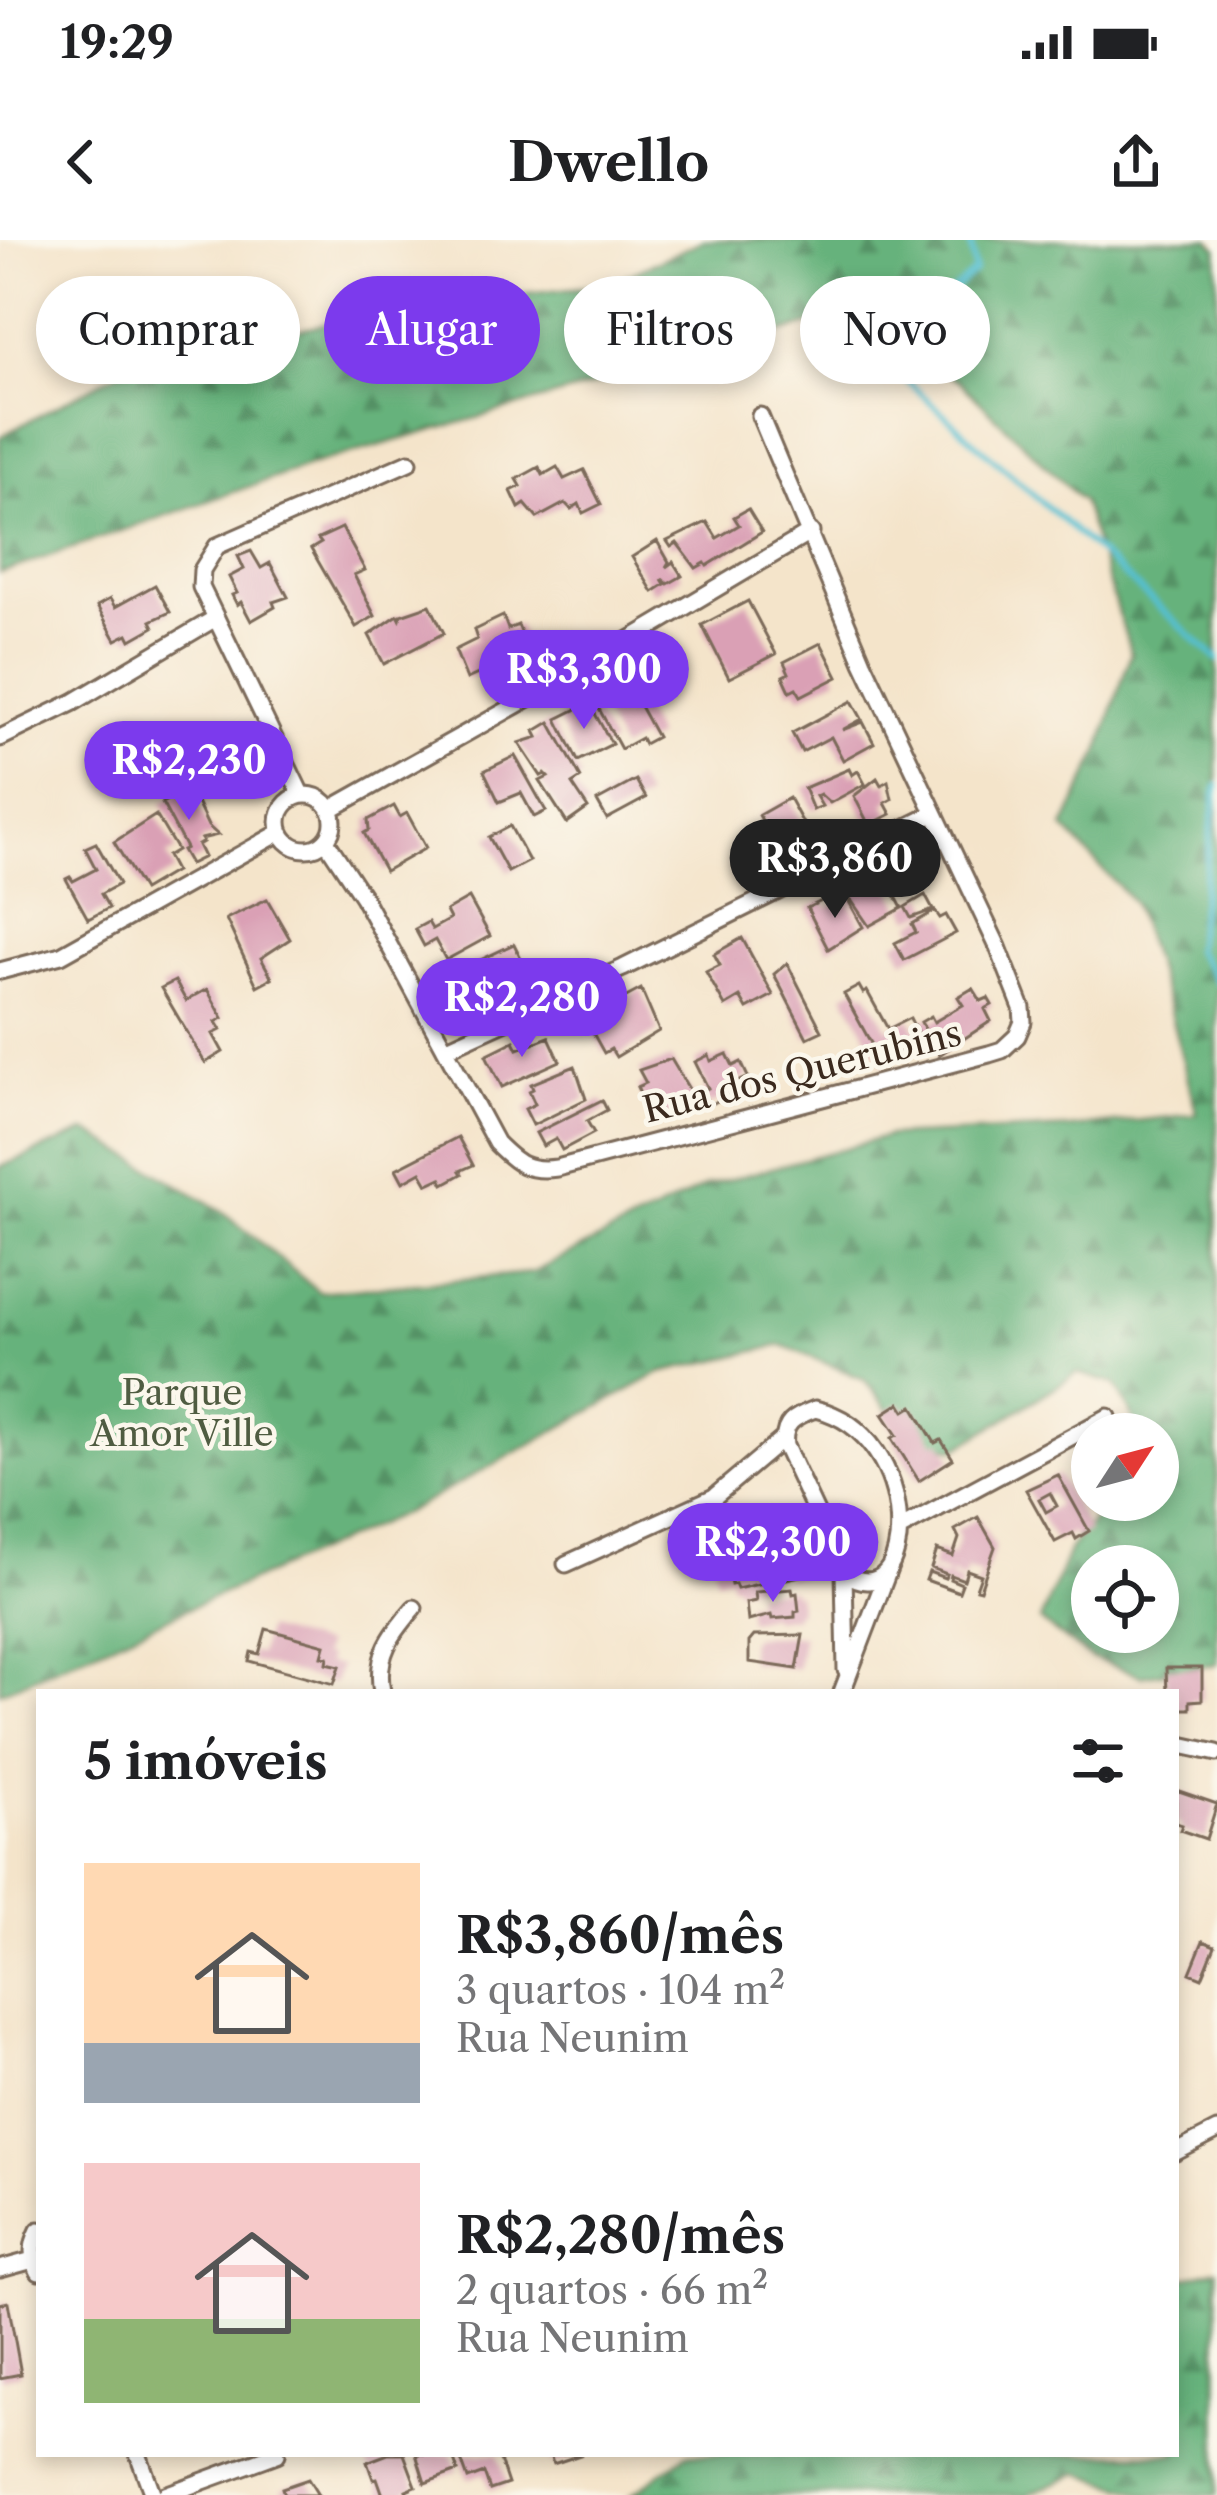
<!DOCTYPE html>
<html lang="pt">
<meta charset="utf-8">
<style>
:root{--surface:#fff;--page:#f2f2f2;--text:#202124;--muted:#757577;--accent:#7c3aed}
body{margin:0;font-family:"Libre Caslon Text",serif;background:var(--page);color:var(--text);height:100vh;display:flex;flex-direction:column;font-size:45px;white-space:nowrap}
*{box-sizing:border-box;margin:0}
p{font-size:39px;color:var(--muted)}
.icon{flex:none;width:66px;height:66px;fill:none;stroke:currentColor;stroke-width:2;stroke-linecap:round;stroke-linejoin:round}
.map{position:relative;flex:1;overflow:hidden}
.drawer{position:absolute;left:36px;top:1449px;width:1143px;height:768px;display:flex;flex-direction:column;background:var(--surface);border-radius:0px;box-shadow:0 6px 18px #0003}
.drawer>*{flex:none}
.top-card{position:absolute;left:36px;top:36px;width:1146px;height:108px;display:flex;gap:24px}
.needle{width:78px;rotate:54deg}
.fabs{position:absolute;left:1071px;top:1173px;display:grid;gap:24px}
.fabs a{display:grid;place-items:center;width:108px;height:108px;border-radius:50%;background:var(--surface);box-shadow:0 6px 18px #0003;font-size:60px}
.price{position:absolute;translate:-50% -102px;padding:0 27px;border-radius:42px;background:var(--accent);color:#fff;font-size:39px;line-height:78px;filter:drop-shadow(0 3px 6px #0008)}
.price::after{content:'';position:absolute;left:50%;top:72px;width:36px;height:27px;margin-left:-18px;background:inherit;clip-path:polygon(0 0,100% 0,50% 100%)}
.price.active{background:#222;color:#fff}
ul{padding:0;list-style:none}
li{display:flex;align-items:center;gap:36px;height:300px;padding:0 48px}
li span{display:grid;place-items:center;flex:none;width:336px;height:240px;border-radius:0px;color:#555}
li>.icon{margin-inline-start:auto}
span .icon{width:144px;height:144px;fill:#fffc;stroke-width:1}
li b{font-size:51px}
h2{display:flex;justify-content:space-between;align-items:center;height:144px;padding:0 48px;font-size:51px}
.tag{padding:0 42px;border-radius:54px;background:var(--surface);box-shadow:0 6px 18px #0003;font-size:42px;line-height:108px}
.tag.active{background:var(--accent);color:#fff}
.status{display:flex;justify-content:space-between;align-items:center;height:84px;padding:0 60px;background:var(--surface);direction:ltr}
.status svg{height:33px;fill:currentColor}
header{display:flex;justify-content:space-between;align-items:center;height:156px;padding:0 48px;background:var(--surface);font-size:54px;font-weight:700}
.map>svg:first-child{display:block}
.forest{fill:url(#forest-firs);stroke:#506e4d;stroke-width:3;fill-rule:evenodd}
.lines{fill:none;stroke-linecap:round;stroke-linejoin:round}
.stream{stroke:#55bfd0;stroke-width:6}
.building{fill:#daa0b5;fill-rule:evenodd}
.street-casing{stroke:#7c6b5a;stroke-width:21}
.street{stroke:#fff;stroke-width:15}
.labels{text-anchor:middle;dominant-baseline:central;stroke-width:9;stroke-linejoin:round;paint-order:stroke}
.street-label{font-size:36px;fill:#3b2a1e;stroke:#fbf7ec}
.park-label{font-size:36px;fill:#4f5c41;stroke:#fbf7ec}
</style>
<div class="status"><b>19:29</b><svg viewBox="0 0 49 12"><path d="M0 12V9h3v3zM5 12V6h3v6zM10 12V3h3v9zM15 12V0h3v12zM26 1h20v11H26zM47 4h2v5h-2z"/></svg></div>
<header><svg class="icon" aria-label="back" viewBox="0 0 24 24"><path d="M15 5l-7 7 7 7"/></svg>Dwello<svg class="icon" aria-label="share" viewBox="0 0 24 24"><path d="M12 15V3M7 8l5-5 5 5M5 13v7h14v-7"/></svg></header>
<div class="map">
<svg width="1217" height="2255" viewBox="0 0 1217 2255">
<defs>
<pattern id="forest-firs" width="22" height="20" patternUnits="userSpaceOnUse" patternTransform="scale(3)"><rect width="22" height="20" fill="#66b27c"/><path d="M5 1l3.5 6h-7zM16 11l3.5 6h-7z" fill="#559165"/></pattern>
</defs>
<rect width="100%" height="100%" fill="#fbf7ec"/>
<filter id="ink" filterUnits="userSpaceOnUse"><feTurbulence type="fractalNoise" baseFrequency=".00833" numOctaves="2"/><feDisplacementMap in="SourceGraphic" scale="24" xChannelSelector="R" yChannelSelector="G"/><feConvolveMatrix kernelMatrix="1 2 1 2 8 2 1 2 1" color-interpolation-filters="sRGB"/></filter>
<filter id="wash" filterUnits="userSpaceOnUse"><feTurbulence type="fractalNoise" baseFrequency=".004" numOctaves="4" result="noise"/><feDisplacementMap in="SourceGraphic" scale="48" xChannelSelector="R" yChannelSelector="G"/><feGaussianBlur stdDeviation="2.7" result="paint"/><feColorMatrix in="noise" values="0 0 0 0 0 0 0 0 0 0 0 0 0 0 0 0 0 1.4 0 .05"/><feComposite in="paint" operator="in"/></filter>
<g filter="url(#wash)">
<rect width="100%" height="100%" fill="#f4e4ca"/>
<!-- forest -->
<path class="forest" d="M 704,0 L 1210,0 L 1217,8 L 1217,1424 L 1142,1436 L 1091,1418 L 1040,1381 L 1070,1309 L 1109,1260 L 1158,1260 L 1158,1194 L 1137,1194 L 1130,1170 L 1115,1144 L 1078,1133 L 956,1209 L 912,1200 L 864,1139 L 782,1105 L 660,1133 L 411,1270 L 0,1452 L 0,927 L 87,891 L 221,970 L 319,1052 L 532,1033 L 706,946 L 889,896 L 1070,888 L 1197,874 L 1170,772 L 1133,662 L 1064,588 L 1099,512 L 1131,413 L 1082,261 L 958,140 L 837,77 L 317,223 L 0,333 L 0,197 L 119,132 L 391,68 L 608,44 ZM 1092,1326 L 1158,1326 L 1158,1392 L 1092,1392 Z
M 1217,2029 L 1217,2255 L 1147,2255 L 1080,2233 L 1026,2255 L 631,2255 L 687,2214 L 1176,2214 L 1176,2040 Z"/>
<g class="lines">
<!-- stream -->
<path class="stream" d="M 970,0 L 975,31 L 879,116 L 1217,419
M 1217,546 L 1195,710 L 1217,742"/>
</g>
<g id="blocks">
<!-- building -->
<path class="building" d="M 539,227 L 543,235 L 557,227 L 564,239 L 584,230 L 601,264 L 583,273 L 579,264 L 571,269 L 565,263 L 537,278 L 525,264 L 519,268 L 511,251 L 521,246 L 517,239 Z
M 748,269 L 762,292 L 707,326 L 705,323 L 696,328 L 677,303 L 671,307 L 667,301 L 707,282 L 717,298 L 739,285 L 734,277 Z
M 342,288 L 365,330 L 354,335 L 375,376 L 356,387 L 311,309 L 321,303 L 318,299 Z
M 657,301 L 669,322 L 666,327 L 673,322 L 682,336 L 668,344 L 662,339 L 665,344 L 653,352 L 632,317 Z
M 251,311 L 261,328 L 270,323 L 288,357 L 273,362 L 275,367 L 251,381 L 241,362 L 237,365 L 232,355 L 237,353 L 229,337 L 244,329 L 238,316 Z
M 155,345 L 170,372 L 151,381 L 154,387 L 131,400 L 128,394 L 116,400 L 97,366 L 110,359 L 115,367 Z
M 748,361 L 776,414 L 729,438 L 702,385 Z
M 430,365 L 444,393 L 384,424 L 369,395 L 398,375 L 400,379 L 401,375 Z
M 503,376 L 508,389 L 518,385 L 526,404 L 516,408 L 525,429 L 511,435 L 509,429 L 492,436 L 489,429 L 467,439 L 455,410 L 477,399 L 474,390 Z
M 821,403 L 838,437 L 801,456 L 796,448 L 790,451 L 783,436 L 789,433 L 784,422 Z
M 625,439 L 657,497 L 644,504 L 641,498 L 621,509 L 593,458 Z
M 852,461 L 862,479 L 842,490 L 863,482 L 874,503 L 843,520 L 831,497 L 802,512 L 792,493 Z
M 589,463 L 612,504 L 578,521 L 557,479 Z
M 550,482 L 581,538 L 572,544 L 588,568 L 567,583 L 540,541 L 548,537 L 545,534 L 541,536 L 519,503 L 538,497 L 535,491 Z
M 515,516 L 546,571 L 534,577 L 521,553 L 499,562 L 484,531 Z
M 849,529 L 852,535 L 858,531 L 865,544 L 830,563 L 820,554 L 816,556 L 822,566 L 813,570 L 804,548 Z
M 877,538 L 881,545 L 888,541 L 892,559 L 885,563 L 891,574 L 869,585 L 854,556 Z
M 636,540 L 646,558 L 607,579 L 597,561 Z
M 190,548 L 208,586 L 218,595 L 201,599 L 203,602 L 198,605 L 204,617 L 190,624 L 182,610 L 186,608 L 162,563 Z
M 789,558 L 805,587 L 775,604 L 759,575 Z
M 394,566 L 400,577 L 407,573 L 426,608 L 385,631 L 364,593 L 369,590 L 368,580 Z
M 156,575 L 177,610 L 167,616 L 175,631 L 143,650 L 114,602 Z
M 510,586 L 529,621 L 508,632 L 489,597 Z
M 96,603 L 119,644 L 101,654 L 109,668 L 88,679 L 66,639 L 70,637 L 73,641 L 96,629 L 85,608 Z
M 882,631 L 902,668 L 869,686 L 845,651 Z
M 925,655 L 933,670 L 911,678 L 905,667 Z
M 469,658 L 490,696 L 446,720 L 435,700 L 424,706 L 415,689 L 428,682 L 432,689 L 450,679 L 446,671 Z
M 847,658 L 863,687 L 828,709 L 807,668 L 824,660 L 828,668 Z
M 267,659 L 290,699 L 261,718 L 272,738 L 257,746 L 226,679 Z
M 935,671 L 940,678 L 946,675 L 956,693 L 904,720 L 895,703 L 916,692 L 912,684 Z
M 742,698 L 773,755 L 747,769 L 740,757 L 725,766 L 706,732 L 720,725 L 714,714 Z
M 514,704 L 527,730 L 484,749 L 472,724 Z
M 787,723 L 822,791 L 807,798 L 774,734 Z
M 175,741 L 186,761 L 207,749 L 223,778 L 216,782 L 221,790 L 213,794 L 223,812 L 205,823 L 161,748 Z
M 859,746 L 863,753 L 867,751 L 888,789 L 910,778 L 920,798 L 900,809 L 903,815 L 883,825 L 844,754 Z
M 973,748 L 981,761 L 988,758 L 992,765 L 985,769 L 991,781 L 939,815 L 921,782 L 931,776 L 934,782 L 963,765 L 958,757 Z
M 641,749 L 659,791 L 616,817 L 611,809 L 604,813 L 584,777 L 606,765 L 614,780 L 622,771 L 617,762 Z
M 549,797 L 560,821 L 502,847 L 486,815 L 514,801 L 518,809 Z
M 727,814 L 733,826 L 741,822 L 748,837 L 739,841 L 743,849 L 709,865 L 702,851 L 708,848 L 695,822 L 709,815 L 711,821 Z
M 671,819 L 695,859 L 663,878 L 656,865 L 647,869 L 637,847 L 646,843 L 639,830 Z
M 575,826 L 586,859 L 533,885 L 525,869 L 535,864 L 529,851 L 533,849 L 531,844 Z
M 602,860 L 607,870 L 587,881 L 594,893 L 562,910 L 556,899 L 543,906 L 536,893 Z
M 458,897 L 473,925 L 460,931 L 462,934 L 444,944 L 441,938 L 428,944 L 421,932 L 403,942 L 396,929 Z
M 900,1163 L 905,1171 L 913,1166 L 935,1203 L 941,1200 L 953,1219 L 919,1241 L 892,1198 L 897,1195 L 883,1174 Z
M 1058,1235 L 1089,1291 L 1076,1299 L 1073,1293 L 1055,1302 L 1026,1250 ZM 1050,1253 L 1057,1266 L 1046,1272 L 1039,1259 Z
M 978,1277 L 995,1307 L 980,1350 L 976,1349 L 981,1335 L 967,1330 L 964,1340 L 951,1335 L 950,1339 L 962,1344 L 959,1352 L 926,1340 L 929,1332 L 945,1338 L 947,1334 L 931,1328 L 937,1310 L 953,1316 L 959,1298 L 955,1290 Z
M 781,1294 L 783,1309 L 799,1305 L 801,1313 L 804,1312 L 809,1334 L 787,1339 L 786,1333 L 768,1333 L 761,1334 L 763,1343 L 737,1349 L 735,1344 L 731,1345 L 729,1336 L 716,1339 L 713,1327 L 718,1323 L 741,1318 L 741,1310 Z
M 792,1349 L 793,1354 L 797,1353 L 799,1371 L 795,1372 L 795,1377 L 772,1379 L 771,1375 L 748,1381 L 746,1363 L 756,1361 L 755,1352 Z
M 266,1389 L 325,1405 L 322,1416 L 328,1417 L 327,1423 L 340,1426 L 334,1444 L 249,1421 L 251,1412 L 259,1414 Z
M 803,1395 L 797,1429 L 749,1422 L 749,1402 L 754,1396 Z
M 1166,1428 L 1202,1428 L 1202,1460 L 1190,1461 L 1190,1469 L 1176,1469 L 1176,1452 L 1167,1452 Z
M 1176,1550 L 1217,1564 L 1206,1599 L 1180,1590 L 1182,1585 L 1176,1583 Z
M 1203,1701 L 1215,1706 L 1202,1738 L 1190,1733 Z
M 8,2062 L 21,2134 L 0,2138 L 0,2064 Z
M 388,2214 L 404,2214 L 416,2246 L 406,2250 L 408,2255 L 383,2255 L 377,2238 L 373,2239 L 367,2222 Z
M 416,2214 L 452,2214 L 458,2231 L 425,2243 Z
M 459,2214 L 498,2214 L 508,2244 L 490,2250 L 484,2233 L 468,2239 Z
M 550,2214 L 579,2214 L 580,2215 L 553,2224 Z
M 308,2239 L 318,2255 L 284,2255 L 282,2248 Z"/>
</g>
</g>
<g filter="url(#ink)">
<use href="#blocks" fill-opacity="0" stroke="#7c6b5a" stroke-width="3"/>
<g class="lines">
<!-- street casing -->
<g class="street-casing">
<path id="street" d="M 0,498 L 74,462 L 214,379
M 301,554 L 201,347 L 202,330 L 217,306 L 409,222
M279 582a27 27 0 1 1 54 0a27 27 0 1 1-54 0Z
M 331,569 L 577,431 L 811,292
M 326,601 L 363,657 L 496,903 C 517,924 527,932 557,928 L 989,814 L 1002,810 L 1017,796 L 1023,782 L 1022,768 L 998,707 L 863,422 L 760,176
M 0,731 L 61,715 L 281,592
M 445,809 L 623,728 L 933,574
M 815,1169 C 926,1194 917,1384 844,1332 L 785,1206 C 782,1183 794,1177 815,1169 Z
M 901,1288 L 1108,1177
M 566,1324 L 714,1257 L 784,1198
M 844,1332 L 846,1430
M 382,1452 C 375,1415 391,1395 414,1368
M 842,1452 L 890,1326
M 1176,1504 L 1217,1513
M 1176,1912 L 1217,1891
M 39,1990 C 31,2006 31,2016 39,2032
M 0,2029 L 33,2020
M 138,2214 L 153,2255
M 165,2255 L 277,2214"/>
</g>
<!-- street -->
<use href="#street" class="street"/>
</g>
</g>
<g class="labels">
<!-- street labels -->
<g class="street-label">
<text transform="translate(802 831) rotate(-14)">Rua dos Querubins</text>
</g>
<!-- park labels -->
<g class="park-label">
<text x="182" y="1152">Parque<tspan x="182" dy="41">Amor Ville</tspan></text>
</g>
</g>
</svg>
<div class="fabs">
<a><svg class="needle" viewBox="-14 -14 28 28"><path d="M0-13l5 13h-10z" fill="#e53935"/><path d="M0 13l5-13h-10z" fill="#757577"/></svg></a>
<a><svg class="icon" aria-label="locate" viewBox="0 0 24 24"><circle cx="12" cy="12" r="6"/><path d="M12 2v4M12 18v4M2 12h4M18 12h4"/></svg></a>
</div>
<b class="price" style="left:584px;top:492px">R$3,300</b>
<b class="price" style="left:189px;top:583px">R$2,230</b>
<b class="price active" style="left:835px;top:681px">R$3,860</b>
<b class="price" style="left:522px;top:820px">R$2,280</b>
<b class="price" style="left:773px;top:1365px">R$2,300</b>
<div class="top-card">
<a class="tag">Comprar</a>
<a class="tag active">Alugar</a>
<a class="tag">Filtros</a>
<a class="tag">Novo</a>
</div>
<section class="drawer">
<h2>5 imóveis<svg class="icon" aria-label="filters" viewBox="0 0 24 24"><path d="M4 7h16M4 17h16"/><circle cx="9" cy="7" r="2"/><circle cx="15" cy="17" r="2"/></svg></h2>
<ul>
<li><span style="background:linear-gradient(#ffd9b3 75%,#9aa5b1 0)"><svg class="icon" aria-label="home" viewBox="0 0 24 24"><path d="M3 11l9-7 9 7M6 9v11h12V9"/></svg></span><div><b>R$3,860/mês</b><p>3 quartos · 104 m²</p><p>Rua Neunim</p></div></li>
<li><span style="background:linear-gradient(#f6c9c9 65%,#8fb573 0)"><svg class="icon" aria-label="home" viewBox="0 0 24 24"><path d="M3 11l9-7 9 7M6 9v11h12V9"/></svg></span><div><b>R$2,280/mês</b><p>2 quartos · 66 m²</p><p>Rua Neunim</p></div></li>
</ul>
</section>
</div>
